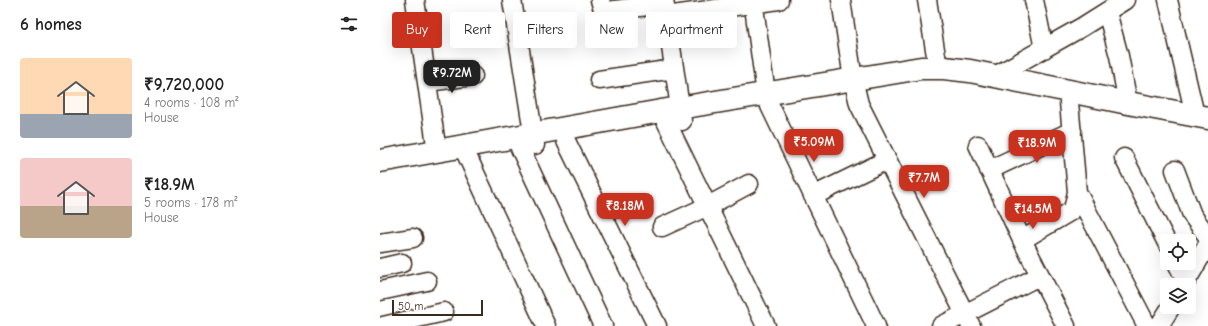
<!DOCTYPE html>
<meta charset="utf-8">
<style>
:root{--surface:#fff;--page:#f2f2f2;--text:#222;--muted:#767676;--accent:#c8321e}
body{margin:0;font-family:"Comic Neue",sans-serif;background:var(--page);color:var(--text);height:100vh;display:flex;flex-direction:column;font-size:15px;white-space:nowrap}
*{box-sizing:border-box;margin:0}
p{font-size:13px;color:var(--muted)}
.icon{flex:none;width:22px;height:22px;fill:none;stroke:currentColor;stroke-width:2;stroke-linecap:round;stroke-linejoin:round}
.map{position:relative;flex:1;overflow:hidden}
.drawer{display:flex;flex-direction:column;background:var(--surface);width:380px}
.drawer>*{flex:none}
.top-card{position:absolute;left:12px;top:12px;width:380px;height:36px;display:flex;gap:8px}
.controls{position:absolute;left:780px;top:234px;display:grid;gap:8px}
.controls a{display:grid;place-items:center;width:36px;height:36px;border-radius:4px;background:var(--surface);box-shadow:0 4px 16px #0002;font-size:20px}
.scale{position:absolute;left:12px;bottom:10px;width:91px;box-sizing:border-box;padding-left:4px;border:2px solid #3b2a1e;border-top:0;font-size:11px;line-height:14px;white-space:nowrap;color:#3b2a1e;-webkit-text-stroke:3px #fff;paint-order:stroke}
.price{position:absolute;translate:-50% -34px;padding:0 9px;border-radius:8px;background:var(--accent);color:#fff;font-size:13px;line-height:26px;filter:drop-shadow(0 1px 2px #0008)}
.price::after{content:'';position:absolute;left:50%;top:24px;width:12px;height:9px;margin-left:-6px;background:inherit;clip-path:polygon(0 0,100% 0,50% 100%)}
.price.on{background:#222;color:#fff}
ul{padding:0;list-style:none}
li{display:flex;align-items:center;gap:12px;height:100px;padding:0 20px}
li span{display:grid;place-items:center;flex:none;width:112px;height:80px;border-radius:4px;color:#555}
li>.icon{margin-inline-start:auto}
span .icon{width:48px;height:48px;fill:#fffc;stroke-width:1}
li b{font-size:17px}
h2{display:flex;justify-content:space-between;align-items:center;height:48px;padding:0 20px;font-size:17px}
.tag{padding:0 14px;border-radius:4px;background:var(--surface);box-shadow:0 4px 16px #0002;font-size:14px;line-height:36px}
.tag.on{background:var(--accent);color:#fff}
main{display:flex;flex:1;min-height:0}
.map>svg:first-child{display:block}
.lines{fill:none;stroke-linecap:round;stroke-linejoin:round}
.minor-casing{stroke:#3b2a1e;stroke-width:21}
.major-casing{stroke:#3b2a1e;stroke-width:25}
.minor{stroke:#fff;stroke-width:18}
.major{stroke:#fff;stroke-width:22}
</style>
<main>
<section class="drawer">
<h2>6 homes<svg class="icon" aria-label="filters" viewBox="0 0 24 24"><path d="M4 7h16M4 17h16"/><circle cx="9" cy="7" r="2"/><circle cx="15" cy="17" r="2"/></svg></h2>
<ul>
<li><span style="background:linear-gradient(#ffd9b3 70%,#9aa5b1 0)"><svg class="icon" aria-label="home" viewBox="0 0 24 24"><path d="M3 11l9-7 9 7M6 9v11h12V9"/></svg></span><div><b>₹9,720,000</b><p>4 rooms · 108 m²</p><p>House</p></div></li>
<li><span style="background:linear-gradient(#f6c9c9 60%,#b9a48a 0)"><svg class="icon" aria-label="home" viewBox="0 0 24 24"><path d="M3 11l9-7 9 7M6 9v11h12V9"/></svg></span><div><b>₹18.9M</b><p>5 rooms · 178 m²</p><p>House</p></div></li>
</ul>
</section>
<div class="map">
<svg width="828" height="326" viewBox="0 0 828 326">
<rect width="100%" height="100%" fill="#fff"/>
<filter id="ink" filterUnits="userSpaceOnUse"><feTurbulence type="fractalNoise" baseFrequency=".025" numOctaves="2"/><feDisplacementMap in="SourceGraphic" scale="8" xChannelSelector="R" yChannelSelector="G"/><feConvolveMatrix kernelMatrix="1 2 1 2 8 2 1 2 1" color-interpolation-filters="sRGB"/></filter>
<g filter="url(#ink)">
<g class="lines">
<!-- minor casing -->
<g class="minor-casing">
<path id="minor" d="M 35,0 L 57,152
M 132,0 L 155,145
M 220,0 L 223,10 L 227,11 L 284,4
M 284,0 L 302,121
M 373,0 L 386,94 L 390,106 L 496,326
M 461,0 L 473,79 L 479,104 L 591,326
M 547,0 L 558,68
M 654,0 L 664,49
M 788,0 L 815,115
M 727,12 L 739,56 L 748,103
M 286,16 L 399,0
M 615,76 L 702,27 L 745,0
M 219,80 L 294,69
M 47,82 L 93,76
M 281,111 L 386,326
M 186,141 L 277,326
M 598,145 L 642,240 L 686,326
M 83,147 L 166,326
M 140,148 L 223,326
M 744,158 L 787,243
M 609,170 L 692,131
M 795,170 L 812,215 L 828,237
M 697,192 L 767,326
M 433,196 L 507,160
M 282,227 L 328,206 L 369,184
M 642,240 L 691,211 L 694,206 L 697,192 L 689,102
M 0,243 L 33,238
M 797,263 L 806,281
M 0,268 L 22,263
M 804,285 L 828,244
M 0,291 L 47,281
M 3,326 L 64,312
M 561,326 L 659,276
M 779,326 L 791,307"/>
</g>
<!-- major casing -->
<g class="major-casing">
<path id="major" d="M 0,161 L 281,111 L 541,68 L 564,68 L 590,71 L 748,103 L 828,118"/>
</g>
<!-- minor -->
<use href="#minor" class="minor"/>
<!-- major -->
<use href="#major" class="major"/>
</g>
</g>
</svg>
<div class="controls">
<a><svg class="icon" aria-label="locate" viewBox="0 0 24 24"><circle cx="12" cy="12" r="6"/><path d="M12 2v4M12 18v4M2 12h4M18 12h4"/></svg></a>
<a><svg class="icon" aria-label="layers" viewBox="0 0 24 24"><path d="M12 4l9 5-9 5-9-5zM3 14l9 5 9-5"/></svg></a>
</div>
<div class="scale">50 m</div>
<b class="price on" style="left:72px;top:94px">₹9.72M</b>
<b class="price" style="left:434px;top:163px">₹5.09M</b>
<b class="price" style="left:657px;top:164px">₹18.9M</b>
<b class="price" style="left:544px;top:199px">₹7.7M</b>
<b class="price" style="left:245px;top:227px">₹8.18M</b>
<b class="price" style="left:653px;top:230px">₹14.5M</b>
<div class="top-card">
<a class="tag on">Buy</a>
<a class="tag">Rent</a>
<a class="tag">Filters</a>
<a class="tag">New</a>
<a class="tag">Apartment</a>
</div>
</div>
</main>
